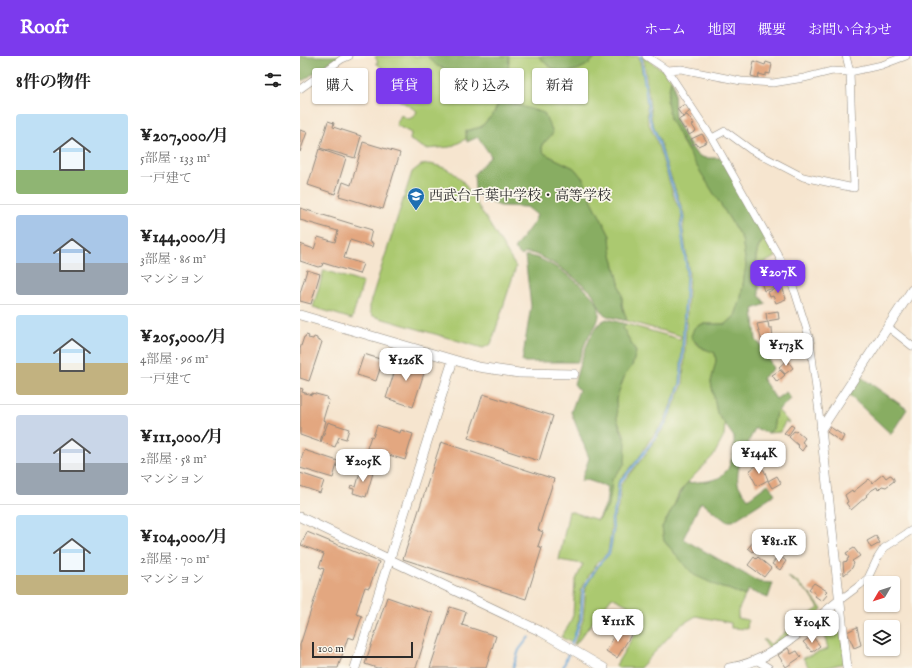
<!DOCTYPE html>
<html lang="ja">
<meta charset="utf-8">
<style>
:root{--surface:#fff;--page:#f2f2f2;--text:#222;--muted:#767676;--line:#e0e0e0;--accent:#7c3aed}
body{margin:0;font-family:"IM FELL English","Noto Serif JP",serif;background:var(--page);color:var(--text);height:100vh;display:flex;flex-direction:column;font-size:15px;white-space:nowrap}
*{box-sizing:border-box;margin:0}
p{font-size:13px;color:var(--muted)}
.icon{flex:none;width:22px;height:22px;fill:none;stroke:currentColor;stroke-width:2;stroke-linecap:round;stroke-linejoin:round}
.map{position:relative;flex:1;overflow:hidden}
.details{display:flex;flex-direction:column;background:var(--surface);width:300px}
.details>*{flex:none}
.top-card{position:absolute;left:12px;top:12px;width:380px;height:36px;display:flex;gap:8px}
.needle{width:26px;rotate:231deg}
.buttons{position:absolute;left:564px;top:520px;display:grid;gap:8px}
.buttons a{display:grid;place-items:center;width:36px;height:36px;border-radius:4px;background:var(--surface);box-shadow:0 1px 3px #0004;font-size:20px}
.scale{position:absolute;left:12px;bottom:10px;width:101px;box-sizing:border-box;padding-left:4px;border:2px solid #2b2b2b;border-top:0;font-size:11px;line-height:14px;white-space:nowrap;color:#2b2b2b;-webkit-text-stroke:3px #fbf7ec;paint-order:stroke}
.price{position:absolute;translate:-50% -34px;padding:0 9px;border-radius:8px;background:#fff;color:#222;font-size:13px;line-height:26px;filter:drop-shadow(0 1px 2px #0008)}
.price::after{content:'';position:absolute;left:50%;top:24px;width:12px;height:9px;margin-left:-6px;background:inherit;clip-path:polygon(0 0,100% 0,50% 100%)}
.price.current{background:var(--accent);color:#fff}
ul{padding:0;list-style:none}
li{display:flex;align-items:center;gap:12px;height:100px;padding:0 16px}
li+li{border-top:1px solid var(--line)}
li span{display:grid;place-items:center;flex:none;width:112px;height:80px;border-radius:4px;color:#555}
li>.icon{margin-inline-start:auto}
span .icon{width:48px;height:48px;fill:#fffc;stroke-width:1}
li b{font-size:17px}
h2{display:flex;justify-content:space-between;align-items:center;height:48px;padding:0 16px;font-size:17px}
.chip{padding:0 14px;border-radius:4px;background:var(--surface);box-shadow:0 1px 3px #0004;font-size:14px;line-height:36px}
.chip.current{background:var(--accent);color:#fff}
header{display:flex;align-items:center;gap:24px;box-sizing:border-box;height:56px;padding:0 20px;background:var(--accent);color:#fff}
header strong{font-size:19px}
nav{display:flex;gap:22px;margin-inline-start:auto;font-size:14px}
main{display:flex;flex:1;min-height:0}
.map>svg:first-child{display:block}
.green{fill:#abc970;stroke:#6b7a4e}
.forest{fill:#88ad62;stroke:#5a6c46}
.lines{fill:none;stroke-linecap:round;stroke-linejoin:round}
.stream{stroke:#65a5d8;stroke-width:2}
.building{fill:#e3a780}
.street-casing{stroke:#90887d;stroke-width:8}
.secondary-casing{stroke:#90887d;stroke-width:10}
.street{stroke:#fff;stroke-width:7}
.secondary{stroke:#fff;stroke-width:9}
.labels{text-anchor:middle;dominant-baseline:central;stroke-width:3.5;stroke-linejoin:round;paint-order:stroke}
.poi-label{font-size:14px;fill:#2b2b2b;stroke:#fbf7ec;text-anchor:start}
</style>
<header>
<strong>Roofr</strong>
<nav><a>ホーム</a><a>地図</a><a>概要</a><a>お問い合わせ</a></nav>
</header>
<main>
<section class="details">
<h2>8件の物件<svg class="icon" aria-label="filters" viewBox="0 0 24 24"><path d="M4 7h16M4 17h16"/><circle cx="9" cy="7" r="2"/><circle cx="15" cy="17" r="2"/></svg></h2>
<ul>
<li><span style="background:linear-gradient(#bfe0f5 70%,#8fb573 0)"><svg class="icon" aria-label="home" viewBox="0 0 24 24"><path d="M3 11l9-7 9 7M6 9v11h12V9"/></svg></span><div><b>¥207,000/月</b><p>5部屋 · 133 m²</p><p>一戸建て</p></div></li>
<li><span style="background:linear-gradient(#a9c7e8 60%,#9aa5b1 0)"><svg class="icon" aria-label="home" viewBox="0 0 24 24"><path d="M3 11l9-7 9 7M6 9v11h12V9"/></svg></span><div><b>¥144,000/月</b><p>3部屋 · 86 m²</p><p>マンション</p></div></li>
<li><span style="background:linear-gradient(#bfe0f5 60%,#c2b280 0)"><svg class="icon" aria-label="home" viewBox="0 0 24 24"><path d="M3 11l9-7 9 7M6 9v11h12V9"/></svg></span><div><b>¥205,000/月</b><p>4部屋 · 96 m²</p><p>一戸建て</p></div></li>
<li><span style="background:linear-gradient(#c9d6e8 60%,#9aa5b1 0)"><svg class="icon" aria-label="home" viewBox="0 0 24 24"><path d="M3 11l9-7 9 7M6 9v11h12V9"/></svg></span><div><b>¥111,000/月</b><p>2部屋 · 58 m²</p><p>マンション</p></div></li>
<li><span style="background:linear-gradient(#bfe0f5 75%,#c2b280 0)"><svg class="icon" aria-label="home" viewBox="0 0 24 24"><path d="M3 11l9-7 9 7M6 9v11h12V9"/></svg></span><div><b>¥104,000/月</b><p>2部屋 · 70 m²</p><p>マンション</p></div></li>
</ul>
</section>
<div class="map">
<svg width="612" height="612" viewBox="0 0 612 612">
<rect width="100%" height="100%" fill="#fbf7ec"/>
<filter id="ink" filterUnits="userSpaceOnUse"><feTurbulence type="fractalNoise" baseFrequency=".025" numOctaves="2"/><feDisplacementMap in="SourceGraphic" scale="8" xChannelSelector="R" yChannelSelector="G"/><feConvolveMatrix kernelMatrix="1 2 1 2 8 2 1 2 1" color-interpolation-filters="sRGB"/></filter>
<filter id="wash" filterUnits="userSpaceOnUse"><feTurbulence type="fractalNoise" baseFrequency=".012" numOctaves="4" result="noise"/><feDisplacementMap in="SourceGraphic" scale="16" xChannelSelector="R" yChannelSelector="G"/><feGaussianBlur stdDeviation="0.9" result="paint"/><feColorMatrix in="noise" values="0 0 0 0 0 0 0 0 0 0 0 0 0 0 0 0 0 1.4 0 .05"/><feComposite in="paint" operator="in"/></filter>
<g filter="url(#wash)">
<rect width="100%" height="100%" fill="#f6e5cf"/>
<!-- green -->
<path class="green" d="M 77,0 L 127,0 C 136,10 148,12 160,18 C 168,21 175,25 183,29 L 208,19 L 209,0 L 239,0 C 243,6 252,13 259,15 C 272,18 289,11 296,0 L 339,0 L 345,31 L 348,66 L 356,83 L 375,144 L 382,158 L 380,169 L 386,210 L 386,220 L 380,327 L 363,367 L 349,385 L 338,403 L 318,426 L 316,448 L 311,463 L 311,474 L 308,496 L 296,508 L 283,529 L 281,534 L 279,564 L 272,587 L 261,581 L 269,569 L 273,559 L 275,526 L 283,508 L 259,504 L 269,455 L 298,464 L 309,450 L 312,423 L 325,407 L 324,378 L 317,363 L 316,343 L 325,319 L 332,310 L 336,296 L 323,272 L 326,268 L 380,283 L 381,280 L 327,265 L 322,249 L 322,240 L 311,194 L 310,180 L 292,145 L 284,124 L 274,112 L 245,98 L 242,94 L 242,88 L 248,83 L 204,45 L 199,46 L 194,57 L 181,71 L 166,75 L 166,83 L 150,91 L 126,93 L 110,84 L 111,77 L 96,69 L 101,59 L 108,63 L 114,61 L 117,55 L 83,34 L 92,20 L 76,7 L 78,6 L 75,1 Z
M 342,0 L 363,14 L 371,23 L 367,46 L 381,84 L 442,183 L 446,209 L 441,242 L 435,260 L 426,268 L 402,268 L 395,287 L 404,293 L 415,296 L 416,305 L 411,326 L 417,357 L 425,367 L 424,380 L 414,399 L 387,427 L 378,439 L 371,457 L 362,471 L 364,485 L 377,500 L 422,532 L 428,533 L 445,540 L 438,555 L 438,562 L 448,564 L 447,573 L 431,572 L 431,567 L 396,560 L 379,570 L 340,612 L 318,612 L 316,609 L 346,559 L 312,541 L 275,589 L 274,588 L 283,564 L 286,530 L 300,508 L 310,498 L 314,475 L 313,464 L 319,449 L 321,428 L 342,403 L 366,369 L 383,328 L 389,218 L 383,172 L 384,166 L 384,158 L 365,104 L 360,85 L 352,66 L 344,5 Z
M 130,108 C 145,111 154,115 164,127 L 216,211 L 191,288 L 183,292 L 73,260 L 70,256 L 70,247 L 112,116 L 121,109 Z
M 466,181 L 476,201 L 456,210 C 456,197 457,191 466,181 Z
M 24,214 L 63,227 L 52,263 L 13,251 Z
M 478,354 L 490,368 L 485,366 L 480,376 L 468,377 L 473,373 L 476,356 Z
M 488,521 C 504,528 511,540 522,553 L 470,594 L 463,584 L 465,584 L 470,589 L 507,558 L 510,558 L 519,552 L 509,537 Z
M 527,558 L 536,564 L 537,568 L 540,569 L 545,607 L 524,612 L 509,612 L 503,602 L 528,593 L 523,572 L 518,566 Z"/>
<!-- forest -->
<path class="forest" d="M 0,0 L 39,0 L 4,24 L 0,24 Z
M 127,0 L 209,0 L 208,19 L 204,25 L 194,29 L 183,29 L 158,17 L 137,10 Z
M 239,0 L 296,0 C 289,11 272,18 259,15 C 252,13 243,6 239,0 Z
M 371,23 L 374,29 L 375,63 L 385,82 L 397,99 L 405,102 L 421,102 L 466,181 L 459,189 L 456,200 L 455,218 L 459,229 L 459,239 L 466,248 L 453,253 L 456,284 L 465,294 L 473,313 L 462,322 L 476,343 L 486,336 L 491,343 L 476,356 L 473,373 L 468,377 L 455,372 C 449,386 435,411 438,427 C 439,432 445,438 448,443 L 468,428 L 475,438 L 433,465 L 426,465 L 401,446 L 383,483 L 459,526 L 473,527 L 468,542 L 448,534 L 445,540 L 428,533 L 422,532 L 394,519 L 364,485 L 362,471 C 371,457 377,441 387,427 L 408,425 L 419,422 L 428,413 L 434,396 L 434,381 L 417,357 L 411,326 L 416,305 L 415,297 C 404,293 397,290 391,280 L 394,272 L 402,268 L 426,268 L 435,260 L 441,242 L 446,209 L 442,183 L 393,104 L 370,63 L 367,46 Z
M 204,45 L 244,57 L 253,77 L 248,83 L 242,88 L 242,94 L 245,98 L 274,112 L 284,124 L 292,145 L 310,180 L 311,194 L 322,239 L 322,249 L 327,265 C 320,263 309,262 304,258 C 301,256 296,242 292,237 C 283,227 240,195 227,197 C 225,197 224,198 222,200 L 214,193 L 234,166 L 237,159 L 227,151 L 200,150 L 182,143 L 175,133 L 174,118 L 191,100 L 178,81 L 167,86 L 166,75 L 181,71 L 194,57 L 199,46 Z
M 225,200 C 242,197 291,233 298,249 C 299,252 299,255 299,258 C 299,268 291,275 287,283 C 284,290 281,298 278,306 L 222,306 L 231,250 Z
M 307,263 L 326,268 L 323,272 L 336,296 L 332,310 L 325,319 L 316,343 L 317,363 L 326,387 L 325,407 L 312,423 L 309,450 L 298,464 L 306,448 L 308,431 L 287,424 L 281,425 L 289,402 L 271,356 L 279,334 L 274,328 C 278,314 291,266 307,263 Z
M 561,321 L 607,353 L 591,378 L 549,339 Z"/>
<g class="lines">
<!-- stream -->
<path class="stream" d="M 271,589 L 281,563 L 283,535 L 285,530 L 298,509 L 309,497 L 313,474 L 312,463 L 317,448 L 319,427 L 338,405 L 365,367 L 381,327 L 387,214 L 381,170 L 383,162 L 382,157 L 367,114 L 358,83 L 350,64 L 341,0
M 213,612 L 219,594 L 229,581
M 263,612 L 269,595"/>
</g>
<g id="blocks">
<!-- building -->
<path class="building" d="M 454,5 L 465,9 L 466,6 L 472,8 L 470,18 L 466,17 L 466,20 L 459,18 L 458,22 L 451,20 Z
M 385,48 L 390,55 L 383,61 L 377,53 Z
M 387,59 L 394,68 L 392,69 L 396,75 L 389,79 L 386,72 L 384,73 L 378,64 Z
M 28,65 L 34,67 L 33,71 L 61,80 L 55,102 L 20,92 Z
M 0,74 L 7,76 L 0,96 Z
M 402,78 L 407,86 L 398,90 L 396,87 L 393,89 L 391,83 Z
M 63,86 L 100,97 L 83,153 L 39,140 L 43,126 L 51,129 Z
M 19,93 L 46,102 L 35,138 L 8,129 Z
M 0,152 L 72,174 L 69,186 L 73,187 L 72,191 L 50,184 L 44,202 L 63,208 L 59,218 L 23,207 L 22,210 L 18,211 L 0,205 L 0,188 L 14,193 L 18,181 L 35,186 L 38,175 L 0,164 Z
M 7,214 L 20,218 L 11,248 L 0,245 L 0,237 Z
M 474,214 L 475,219 L 470,221 L 474,232 L 464,235 L 459,219 Z
M 479,230 L 479,231 L 482,230 L 486,243 L 476,247 L 473,240 L 470,241 L 468,236 L 476,233 L 475,231 Z
M 478,255 L 479,263 L 467,265 L 466,257 Z
M 468,266 L 469,272 L 472,272 L 473,283 L 462,286 L 457,268 Z
M 6,279 L 9,280 L 8,282 L 13,283 L 14,281 L 17,282 L 17,284 L 22,286 L 9,325 L 0,322 L 0,293 L 4,281 L 5,281 Z
M 482,281 L 484,286 L 475,290 L 473,286 Z
M 64,298 L 83,304 L 76,325 L 57,319 Z
M 99,302 L 126,311 L 113,351 L 86,342 Z
M 487,304 L 493,312 L 485,318 L 479,311 Z
M 480,314 L 485,319 L 477,326 L 472,319 Z
M 0,332 L 3,333 L 2,336 L 12,339 L 12,337 L 27,341 L 26,343 L 29,344 L 23,364 L 26,365 L 20,386 L 0,379 Z
M 183,338 L 253,360 L 239,405 L 168,382 Z
M 28,366 L 49,373 L 46,383 L 39,381 L 35,391 L 21,386 Z
M 77,369 L 100,377 L 101,374 L 113,378 L 105,404 L 67,392 L 71,380 L 73,381 Z
M 491,369 L 494,371 L 488,380 L 484,377 Z
M 530,371 L 544,380 L 541,386 L 527,376 Z
M 494,375 L 496,376 L 497,375 L 505,382 L 502,386 L 506,389 L 502,395 L 498,391 L 499,390 L 489,381 Z
M 141,386 L 254,423 L 238,474 L 243,476 L 238,490 L 242,492 L 226,543 L 103,503 Z
M 4,394 L 38,405 L 33,422 L 0,412 L 0,407 Z
M 457,409 L 459,413 L 461,411 L 463,414 L 464,414 L 468,424 L 457,430 L 449,415 Z
M 61,413 L 73,417 L 66,441 L 53,437 L 54,433 L 50,432 L 51,429 L 56,431 Z
M 0,417 L 24,425 L 20,437 L 0,430 Z
M 583,418 L 586,422 L 590,419 L 592,420 L 594,423 L 594,425 L 586,431 L 582,430 L 578,434 L 577,431 L 572,434 L 566,439 L 567,440 L 551,454 L 546,447 L 548,446 L 545,439 L 552,434 L 553,436 L 569,423 L 572,427 Z
M 477,420 L 481,427 L 472,432 L 468,425 Z
M 7,476 L 79,506 L 69,532 L 65,531 L 56,558 L 62,560 L 54,583 L 48,581 L 38,612 L 0,612 L 0,589 L 24,513 L 19,511 L 24,498 L 1,489 Z
M 576,480 L 580,487 L 571,492 L 567,485 Z
M 454,485 L 459,489 L 453,496 L 448,492 Z
M 554,492 L 560,500 L 552,505 L 554,507 L 552,512 L 544,519 L 543,506 L 548,505 L 547,503 L 549,502 L 546,497 Z
M 479,499 L 486,505 L 480,514 L 472,508 Z
M 454,501 L 456,503 L 458,501 L 471,512 L 464,521 L 448,509 Z
M 514,527 L 527,535 L 525,537 L 527,539 L 522,545 L 515,540 L 516,538 L 509,533 Z
M 87,541 L 133,557 L 116,612 L 77,612 L 65,608 Z
M 150,551 L 166,556 L 162,569 L 196,580 L 186,612 L 130,612 Z
M 557,571 L 561,589 L 554,592 L 547,576 Z
M 319,572 L 331,579 L 317,602 L 306,595 Z
M 512,580 L 520,590 L 512,596 L 503,586 Z
M 488,592 L 491,598 L 497,595 L 501,601 L 486,611 L 478,599 Z"/>
</g>
</g>
<g filter="url(#ink)">
<use href="#blocks" fill-opacity="0" stroke="#90887d" stroke-width="1"/>
<g class="lines">
<!-- street casing -->
<g class="street-casing">
<path id="street" d="M 346,0 L 367,14 L 412,82 L 482,206 L 495,236 L 510,284 L 521,373
M 367,14 L 381,13 L 441,25 L 473,27 L 504,22 L 532,15 L 550,16 L 582,9 L 606,0
M 0,33 L 42,3 L 49,0
M 412,82 L 425,75 L 451,94 L 503,121 L 554,132 L 550,16 L 546,0
M 588,271 L 612,290
M 540,544 L 560,529 L 568,522 L 577,503 L 584,492 L 612,474
M 456,604 L 469,612"/>
</g>
<!-- secondary casing -->
<g class="secondary-casing">
<path id="secondary" d="M 0,259 L 178,311 L 219,317 L 274,318
M 0,461 L 240,575 L 304,612
M 55,612 L 153,304
M 429,612 C 470,607 508,569 540,544
M 547,612 L 521,373 L 612,234"/>
</g>
<!-- street -->
<use href="#street" class="street"/>
<!-- secondary -->
<use href="#secondary" class="secondary"/>
</g>
</g>
<!-- icons -->
<defs>
<g id="school-pin" transform="scale(0.9)"><path d="M0 17L-7.5 6A9.5 9.5 0 1 1 7.5 6Z" fill="#1f6fb2" stroke="#fbf7ec"/><path d="M0-5L7-2L0 1L-7-2ZM-4 1L0 2.5L4 1V4Q0 6-4 4Z" fill="#fff"/></g>
</defs>
<g fill-rule="evenodd">
<use href="#school-pin" x="116" y="140"/>
</g>
<g class="labels">
<!-- poi labels -->
<g class="poi-label">
<text x="129" y="140">西武台千葉中学校・高等学校</text>
</g>
</g>
</svg>
<div class="buttons">
<a><svg class="needle" viewBox="-14 -14 28 28"><path d="M0-13l5 13h-10z" fill="#e53935"/><path d="M0 13l5-13h-10z" fill="#767676"/></svg></a>
<a><svg class="icon" aria-label="layers" viewBox="0 0 24 24"><path d="M12 4l9 5-9 5-9-5zM3 14l9 5 9-5"/></svg></a>
</div>
<div class="scale">100 m</div>
<b class="price current" style="left:478px;top:238px">¥207K</b>
<b class="price" style="left:486px;top:311px">¥173K</b>
<b class="price" style="left:106px;top:326px">¥126K</b>
<b class="price" style="left:459px;top:419px">¥144K</b>
<b class="price" style="left:63px;top:427px">¥205K</b>
<b class="price" style="left:479px;top:507px">¥81.1K</b>
<b class="price" style="left:318px;top:587px">¥111K</b>
<b class="price" style="left:512px;top:588px">¥104K</b>
<div class="top-card">
<a class="chip">購入</a>
<a class="chip current">賃貸</a>
<a class="chip">絞り込み</a>
<a class="chip">新着</a>
</div>
</div>
</main>
